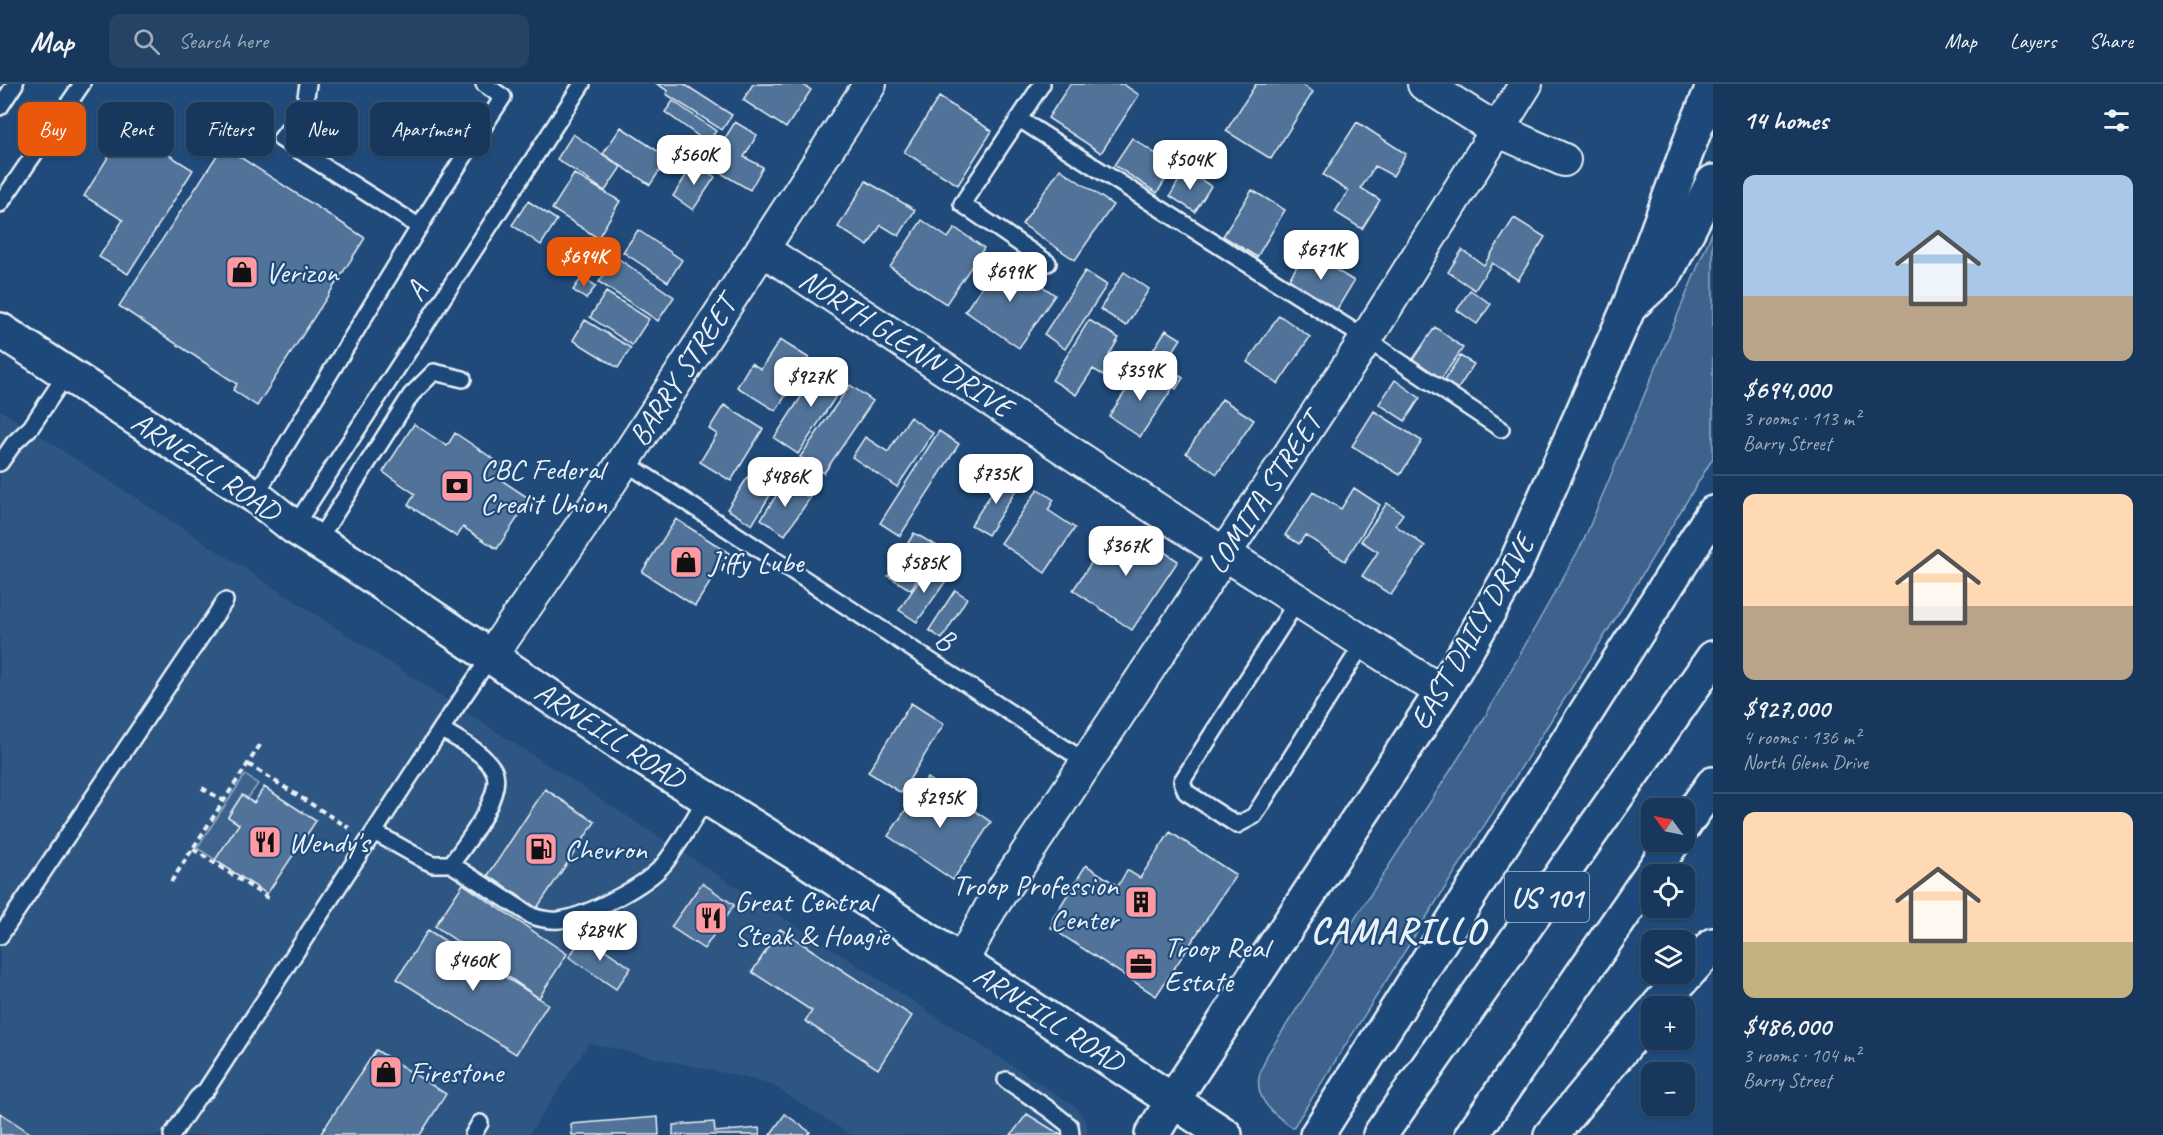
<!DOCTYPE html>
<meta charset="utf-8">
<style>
:root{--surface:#17385c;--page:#244365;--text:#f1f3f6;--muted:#9eacbb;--line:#365272;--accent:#ea580c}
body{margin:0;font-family:Caveat,sans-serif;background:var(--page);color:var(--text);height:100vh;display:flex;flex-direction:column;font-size:22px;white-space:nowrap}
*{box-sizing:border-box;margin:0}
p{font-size:20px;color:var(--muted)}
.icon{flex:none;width:33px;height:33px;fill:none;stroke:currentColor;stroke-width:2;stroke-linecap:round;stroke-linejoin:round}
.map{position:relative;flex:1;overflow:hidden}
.drawer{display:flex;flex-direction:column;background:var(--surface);width:450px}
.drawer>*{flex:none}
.hud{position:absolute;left:18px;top:18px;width:570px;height:54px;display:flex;gap:12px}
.needle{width:39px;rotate:303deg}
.controls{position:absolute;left:1641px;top:714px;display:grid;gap:12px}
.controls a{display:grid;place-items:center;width:54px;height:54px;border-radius:12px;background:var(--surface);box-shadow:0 2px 4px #0004,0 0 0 2px var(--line);font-size:30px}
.price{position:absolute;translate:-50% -51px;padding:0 14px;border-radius:12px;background:#fff;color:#222;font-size:20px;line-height:39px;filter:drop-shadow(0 2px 3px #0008)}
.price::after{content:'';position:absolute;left:50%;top:36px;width:18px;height:14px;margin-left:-9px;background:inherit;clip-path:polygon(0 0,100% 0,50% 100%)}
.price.active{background:var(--accent);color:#fff}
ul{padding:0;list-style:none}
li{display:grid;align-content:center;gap:12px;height:318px;padding:0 30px}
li+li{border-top:2px solid var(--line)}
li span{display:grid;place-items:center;height:186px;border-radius:12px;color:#555}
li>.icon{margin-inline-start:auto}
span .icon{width:108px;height:108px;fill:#fffc;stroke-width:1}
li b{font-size:26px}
h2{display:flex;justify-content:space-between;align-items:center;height:72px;padding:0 30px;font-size:26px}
.pill{padding:0 21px;border-radius:12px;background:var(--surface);box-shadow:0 2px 4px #0004,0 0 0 2px var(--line);font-size:21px;line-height:54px}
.pill.active{background:var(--accent);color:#fff}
header{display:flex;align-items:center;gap:36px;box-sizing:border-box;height:84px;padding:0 30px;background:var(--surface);border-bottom:2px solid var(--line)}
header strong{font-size:28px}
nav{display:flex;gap:33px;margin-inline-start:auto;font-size:21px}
.search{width:420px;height:54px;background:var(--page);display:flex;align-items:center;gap:15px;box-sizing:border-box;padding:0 21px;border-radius:12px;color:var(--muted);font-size:22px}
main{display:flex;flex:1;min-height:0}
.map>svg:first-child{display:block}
.built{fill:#2e5683}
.green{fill:#3c628c;stroke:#92aac2;stroke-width:1.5}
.building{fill:#517399;stroke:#e8f1f8;stroke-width:1.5}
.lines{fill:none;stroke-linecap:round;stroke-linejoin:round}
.lane-casing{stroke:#e8f1f8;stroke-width:20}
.street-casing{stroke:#e8f1f8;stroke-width:36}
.secondary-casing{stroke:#e8f1f8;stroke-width:38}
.highway-casing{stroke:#e8f1f8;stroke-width:38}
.path{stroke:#e8f1f8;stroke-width:4;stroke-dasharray:6 4.5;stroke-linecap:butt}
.lane{stroke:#1f4a7a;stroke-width:15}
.street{stroke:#1f4a7a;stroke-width:32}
.secondary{stroke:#1f4a7a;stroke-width:33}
.highway{stroke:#1f4a7a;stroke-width:33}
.labels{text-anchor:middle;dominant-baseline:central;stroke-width:4.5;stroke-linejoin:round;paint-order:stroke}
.shield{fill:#1f4a7a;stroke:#acbfd2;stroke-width:1.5}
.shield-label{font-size:28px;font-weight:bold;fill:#e8f1f8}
.poi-label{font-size:30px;fill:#e8f1f8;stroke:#1f4a7a;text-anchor:start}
.street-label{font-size:30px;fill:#e8f1f8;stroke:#1f4a7a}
.district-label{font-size:36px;font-weight:bold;letter-spacing:1.5px;fill:#e8f1f8;stroke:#1f4a7a}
</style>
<header>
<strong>Map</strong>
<div class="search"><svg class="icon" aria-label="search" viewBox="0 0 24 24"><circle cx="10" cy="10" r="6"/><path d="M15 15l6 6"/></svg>Search here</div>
<nav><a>Map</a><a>Layers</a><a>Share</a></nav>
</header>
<main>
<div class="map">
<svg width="1713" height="1051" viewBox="0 0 1713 1051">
<rect width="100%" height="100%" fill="#1f4a7a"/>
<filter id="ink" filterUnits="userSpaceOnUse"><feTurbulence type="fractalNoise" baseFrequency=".0167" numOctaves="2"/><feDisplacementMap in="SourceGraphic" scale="12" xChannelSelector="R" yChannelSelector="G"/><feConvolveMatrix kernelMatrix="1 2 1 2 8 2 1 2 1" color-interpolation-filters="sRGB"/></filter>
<g filter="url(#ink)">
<!-- built -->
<path class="built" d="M 0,326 L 1076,1023 L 1087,1039 L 1087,1051 L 851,1051 L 769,999 L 589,959 L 529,1051 L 0,1051 Z"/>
<!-- green -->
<path class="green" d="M 1713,146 L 1713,374 L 1617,532 L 1293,1044 C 1277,1033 1255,1017 1259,994 C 1260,986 1265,978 1267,971 L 1483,636 L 1583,458 Z
M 245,691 L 258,700 L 248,714 L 242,711 L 228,732 L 239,740 L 216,776 L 197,764 Z"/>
<!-- building -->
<path class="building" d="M 657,0 L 684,0 L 732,31 L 722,46 L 666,10 L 668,7 Z
M 753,0 L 802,0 L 811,6 L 786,44 L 743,16 Z
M 1070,0 L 1123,0 L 1139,11 L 1101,69 L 1048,34 Z
M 1256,0 L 1301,0 L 1313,8 L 1271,75 L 1226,47 Z
M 939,13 L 992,47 L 958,101 L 904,68 Z
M 673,17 L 716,47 L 708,59 L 665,28 Z
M 735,38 L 757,51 L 744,73 L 763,83 L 750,106 L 705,80 L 718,56 L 722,59 Z
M 1357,38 L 1406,70 L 1393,92 L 1375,82 L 1361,104 L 1380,116 L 1362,145 L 1335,128 L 1348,107 L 1323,91 Z
M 621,43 L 668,74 L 650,101 L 603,70 Z
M 126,44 L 193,86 L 128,190 L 99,173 L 123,136 L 84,112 Z
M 573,50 L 621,83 L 605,107 L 557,75 Z
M 1132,54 L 1174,82 L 1157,109 L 1114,81 Z
M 223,62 L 365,154 L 257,322 L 233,306 L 237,300 L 119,222 Z
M 694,79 L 715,93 L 693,126 L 673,112 Z
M 1060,85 L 1113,121 L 1075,176 L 1022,140 Z
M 1185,86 L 1211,102 L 1195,128 L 1170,112 Z
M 574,90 L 620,117 L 598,154 L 552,125 Z
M 866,97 L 915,126 L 899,152 L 881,141 L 868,162 L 838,143 Z
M 1252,106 L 1285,126 L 1257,173 L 1223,152 Z
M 528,117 L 557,136 L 541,161 L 512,141 Z
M 1514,134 L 1545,153 L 1518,196 L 1492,179 L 1475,206 L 1448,188 L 1462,166 L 1484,181 Z
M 922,136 L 948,154 L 955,144 L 984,164 L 946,220 L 890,183 Z
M 638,146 L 682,176 L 668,198 L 623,168 Z
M 1306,167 L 1354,197 L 1336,227 L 1288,197 Z
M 616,173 L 674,213 L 658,237 L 599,198 Z
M 1002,174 L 1055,211 L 1019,264 L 965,227 Z
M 1085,187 L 1107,201 L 1065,265 L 1044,250 Z
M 1124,188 L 1149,205 L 1126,242 L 1100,225 Z
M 582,193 L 596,202 L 586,215 L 573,206 Z
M 1470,206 L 1491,220 L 1477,240 L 1457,226 Z
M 606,208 L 649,235 L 632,261 L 590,233 Z
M 1279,231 L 1310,253 L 1278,300 L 1247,278 Z
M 585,236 L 631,264 L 618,284 L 573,256 Z
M 1089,236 L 1119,254 L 1109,271 L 1125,281 L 1115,298 L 1093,285 L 1076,311 L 1052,296 Z
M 1435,243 L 1463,264 L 1441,295 L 1413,275 Z
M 1166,246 L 1181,255 L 1165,279 L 1151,269 Z
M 780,256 L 809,274 L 776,327 L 737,303 L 751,279 L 761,285 Z
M 1460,272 L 1474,280 L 1458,305 L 1444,297 Z
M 824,278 L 848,294 L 798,370 L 774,354 Z
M 1163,281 L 1183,294 L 1176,305 L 1156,293 Z
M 1141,284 L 1172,305 L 1140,353 L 1109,332 Z
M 1395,296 L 1420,314 L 1405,337 L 1379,320 Z
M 850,301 L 873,317 L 824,389 L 800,373 Z
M 1222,315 L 1254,336 L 1217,390 L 1186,369 Z
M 724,321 L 763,345 L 731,397 L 700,378 L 717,350 L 709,345 Z
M 1374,327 L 1422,357 L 1400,391 L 1352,362 Z
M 910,333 L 933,349 L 897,403 L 852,373 L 865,353 L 888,368 Z
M 414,340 L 447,362 L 455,349 L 505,383 L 498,394 L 530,415 L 497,465 L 463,443 L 457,453 L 408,421 L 415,410 L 383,388 Z
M 939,347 L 959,360 L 900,452 L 880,439 Z
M 751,388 L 775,403 L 752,441 L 727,425 Z
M 1004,390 L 1020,400 L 988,451 L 971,441 Z
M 785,398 L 810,414 L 785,451 L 761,435 Z
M 1354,404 L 1380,421 L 1345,477 L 1305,451 L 1299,460 L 1285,451 L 1313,408 L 1341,425 Z
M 1038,405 L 1054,416 L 1048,426 L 1075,444 L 1045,489 L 1001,459 Z
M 1387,419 L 1403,430 L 1395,441 L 1425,462 L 1391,511 L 1362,492 L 1378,468 L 1361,457 Z
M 676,435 L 729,469 L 695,522 L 642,488 Z
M 1128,444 L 1178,477 L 1132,546 L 1073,506 L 1109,452 L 1118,458 Z
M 914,449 L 937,462 L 911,506 L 888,492 Z
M 930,481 L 948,494 L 917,538 L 899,526 Z
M 955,506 L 967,514 L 942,555 L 929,546 Z
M 911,619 L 944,640 L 901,709 L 868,688 Z
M 927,694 L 991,738 L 953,796 L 888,752 Z
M 264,703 L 316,737 L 267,810 L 215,776 L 239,740 L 228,733 L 242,711 L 254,719 Z
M 545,705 L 595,738 L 537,824 L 488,791 Z
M 1170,748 L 1236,791 L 1156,912 L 1051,844 L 1053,834 L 1086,781 L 1118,802 L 1127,786 L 1140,794 Z
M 702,799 L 734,821 L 704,865 L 671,843 Z
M 463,800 L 567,870 L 539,914 L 435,842 Z
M 780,845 L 912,932 L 878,985 L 805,937 L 812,927 L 752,888 Z
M 428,846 L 463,868 L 464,867 L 548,920 L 516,970 L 397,895 Z
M 584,851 L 631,884 L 616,905 L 569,873 Z
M 376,966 L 446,1010 L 420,1051 L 320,1051 Z
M 0,1029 L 33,1051 L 0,1051 Z
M 785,1030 L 810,1048 L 808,1051 L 770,1051 Z
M 1027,1030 L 1061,1051 L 1011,1051 Z
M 658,1033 L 659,1051 L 572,1051 L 571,1040 Z
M 714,1038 L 715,1048 L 759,1044 L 760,1051 L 673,1051 L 673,1041 Z"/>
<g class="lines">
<!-- lane casing -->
<g class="lane-casing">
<path id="lane" d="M 308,0 L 304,25 L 281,55 L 420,143
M 1042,0 L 962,120 L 1048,179
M 0,23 L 15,0
M 1019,35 L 1366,255 L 1501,345
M 0,120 L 82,0
M 623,377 L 1086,678
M 0,379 L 14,359 L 31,343 L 67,289
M 255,412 L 437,114 L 503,13 L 484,0
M 294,443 L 582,0
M 317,458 L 411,311 L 434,288 L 463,295
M 1298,516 L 1182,697 L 1186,708 L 1237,741 L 1254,732 L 1364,558
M 441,645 C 458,656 482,667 493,685 C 507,707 465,762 451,780
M 374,748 L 424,776 L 433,780 L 451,780 L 532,832 C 541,835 549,837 559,836 C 587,832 646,802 664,780 C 680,760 693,736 706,714
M 0,852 L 225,517
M 1006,996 L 1050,1026 L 1070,1042 L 1071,1051
M 172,1051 L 197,1014 L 206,1006 L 441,645 L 491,572
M 473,1051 L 480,1039"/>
</g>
<!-- street casing -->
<g class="street-casing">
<path id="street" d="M 1424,0 L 1497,46 L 1564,76
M 762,165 L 1217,465 L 1442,608
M 491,572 L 581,443 L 870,0
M 962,877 L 990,825 L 1366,255 L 1526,0"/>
</g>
<!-- secondary casing -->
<g class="secondary-casing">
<path id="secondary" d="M 0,246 L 255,412 L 294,443 L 349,477 L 625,663 L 797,770 L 1225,1051
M 1152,1051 L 1173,1016 L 1442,608 L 1513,486 L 1629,223 L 1695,45 L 1713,3"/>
</g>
<!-- highway casing -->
<g class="highway-casing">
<path id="highway" d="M 1629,223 L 1666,189 L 1713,98
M 1684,741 L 1713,700
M 1658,922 L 1713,861
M 1317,1051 L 1713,429
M 1380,1051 L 1713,574
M 1472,1051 L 1673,758
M 1551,1051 L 1652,929"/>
</g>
<!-- path -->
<path class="path" d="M 248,680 L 349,744
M 202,704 L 224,717
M 193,765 L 271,816
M 171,798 L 262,658"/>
<!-- lane -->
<use href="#lane" class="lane"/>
<!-- street -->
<use href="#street" class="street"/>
<!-- secondary -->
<use href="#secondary" class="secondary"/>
<!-- highway -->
<use href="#highway" class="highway"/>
</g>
</g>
<!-- icons -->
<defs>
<g id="shop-square" transform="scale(1.725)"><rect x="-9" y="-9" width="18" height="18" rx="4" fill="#ff9aa2" stroke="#1f4a7a"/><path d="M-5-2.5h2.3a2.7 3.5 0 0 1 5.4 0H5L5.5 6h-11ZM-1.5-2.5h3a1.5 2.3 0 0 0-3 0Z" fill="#111"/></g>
<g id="bank-square" transform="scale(1.725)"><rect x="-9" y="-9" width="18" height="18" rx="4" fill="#ff9aa2" stroke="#1f4a7a"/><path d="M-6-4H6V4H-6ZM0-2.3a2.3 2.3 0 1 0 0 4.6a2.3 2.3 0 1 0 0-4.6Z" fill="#111"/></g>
<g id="restaurant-square" transform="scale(1.725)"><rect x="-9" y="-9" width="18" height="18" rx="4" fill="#ff9aa2" stroke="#1f4a7a"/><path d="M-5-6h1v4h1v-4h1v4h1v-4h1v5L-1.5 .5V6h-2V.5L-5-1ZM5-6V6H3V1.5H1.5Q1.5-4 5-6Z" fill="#111"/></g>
<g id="fuel-square" transform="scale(1.725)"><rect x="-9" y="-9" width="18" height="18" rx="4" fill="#ff9aa2" stroke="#1f4a7a"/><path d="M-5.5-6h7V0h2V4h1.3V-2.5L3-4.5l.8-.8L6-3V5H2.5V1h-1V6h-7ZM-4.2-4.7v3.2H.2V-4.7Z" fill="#111"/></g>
<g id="building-square" transform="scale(1.725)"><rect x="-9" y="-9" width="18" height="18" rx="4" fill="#ff9aa2" stroke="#1f4a7a"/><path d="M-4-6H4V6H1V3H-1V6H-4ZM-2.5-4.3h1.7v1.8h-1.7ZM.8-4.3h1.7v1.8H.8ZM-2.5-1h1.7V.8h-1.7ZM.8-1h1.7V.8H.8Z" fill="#111"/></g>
<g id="office-square" transform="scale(1.725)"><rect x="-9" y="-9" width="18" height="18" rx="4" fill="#ff9aa2" stroke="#1f4a7a"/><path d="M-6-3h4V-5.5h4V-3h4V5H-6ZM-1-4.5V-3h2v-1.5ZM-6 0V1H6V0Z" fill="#111"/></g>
</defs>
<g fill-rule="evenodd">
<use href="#shop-square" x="242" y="188"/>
<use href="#bank-square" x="457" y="402"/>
<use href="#shop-square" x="686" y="478"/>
<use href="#restaurant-square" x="265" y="758"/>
<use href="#fuel-square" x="541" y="765"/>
<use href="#building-square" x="1141" y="818"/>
<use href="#restaurant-square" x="711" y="834"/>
<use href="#office-square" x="1141" y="880"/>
<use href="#shop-square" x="386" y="988"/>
</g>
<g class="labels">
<!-- shield labels -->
<rect class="shield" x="1505" y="788" width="84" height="50" rx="4.5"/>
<g class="shield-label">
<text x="1547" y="813">US 101</text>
</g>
<!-- poi labels -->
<g class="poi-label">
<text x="265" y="188">Verizon</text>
<text x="480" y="385">CBC Federal<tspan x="480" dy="34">Credit Union</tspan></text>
<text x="709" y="478">Jiffy Lube</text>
<text x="288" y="758">Wendy's</text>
<text x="564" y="765">Chevron</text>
<text x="1118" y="801" text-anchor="end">Troop Profession<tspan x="1118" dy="34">Center</tspan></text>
<text x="734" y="817">Great Central<tspan x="734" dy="34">Steak &amp; Hoagie</tspan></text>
<text x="1164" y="863">Troop Real<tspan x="1164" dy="34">Estate</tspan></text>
<text x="409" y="988">Firestone</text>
</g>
<!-- street labels -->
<g class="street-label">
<text transform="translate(416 207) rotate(-57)">A</text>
<text transform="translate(906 259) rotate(33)">NORTH GLENN DRIVE</text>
<text transform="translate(682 287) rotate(-57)">BARRY STREET</text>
<text transform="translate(206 382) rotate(34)">ARNEILL ROAD</text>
<text transform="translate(1264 409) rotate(-57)">LOMITA STREET</text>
<text transform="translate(1472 548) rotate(-60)">EAST DAILY DRIVE</text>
<text transform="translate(945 555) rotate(33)">B</text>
<text transform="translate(610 651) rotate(33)">ARNEILL ROAD</text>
<text transform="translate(1049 934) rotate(33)">ARNEILL ROAD</text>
</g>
<!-- district labels -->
<g class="district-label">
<text x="1398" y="847">CAMARILLO</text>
</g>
</g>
</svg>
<div class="controls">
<a><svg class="needle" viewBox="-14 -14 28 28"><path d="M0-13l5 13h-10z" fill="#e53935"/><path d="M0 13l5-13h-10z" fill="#9eacbb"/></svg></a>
<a><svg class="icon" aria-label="locate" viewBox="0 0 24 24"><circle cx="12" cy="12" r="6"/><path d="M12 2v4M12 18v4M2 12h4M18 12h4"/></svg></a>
<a><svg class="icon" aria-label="layers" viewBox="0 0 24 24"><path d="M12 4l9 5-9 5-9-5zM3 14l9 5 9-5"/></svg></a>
<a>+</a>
<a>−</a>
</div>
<b class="price" style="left:694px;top:102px">$560K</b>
<b class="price" style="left:1190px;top:107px">$504K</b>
<b class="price" style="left:1321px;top:197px">$671K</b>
<b class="price active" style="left:584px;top:204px">$694K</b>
<b class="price" style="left:1010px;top:219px">$699K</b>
<b class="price" style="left:1140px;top:318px">$359K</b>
<b class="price" style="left:811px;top:324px">$927K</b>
<b class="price" style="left:996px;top:421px">$735K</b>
<b class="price" style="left:785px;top:424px">$486K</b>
<b class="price" style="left:1126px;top:493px">$367K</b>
<b class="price" style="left:924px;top:510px">$585K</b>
<b class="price" style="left:940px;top:745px">$295K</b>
<b class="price" style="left:600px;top:878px">$284K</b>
<b class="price" style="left:473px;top:908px">$460K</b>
<div class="hud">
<a class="pill active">Buy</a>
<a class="pill">Rent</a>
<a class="pill">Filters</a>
<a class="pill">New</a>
<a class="pill">Apartment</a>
</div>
</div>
<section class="drawer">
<h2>14 homes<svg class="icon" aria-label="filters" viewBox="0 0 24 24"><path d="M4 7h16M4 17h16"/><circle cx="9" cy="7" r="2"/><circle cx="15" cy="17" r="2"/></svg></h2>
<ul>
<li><span style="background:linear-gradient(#a9c7e8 65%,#b9a48a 0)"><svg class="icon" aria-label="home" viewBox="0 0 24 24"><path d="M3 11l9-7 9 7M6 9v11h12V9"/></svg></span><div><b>$694,000</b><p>3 rooms · 113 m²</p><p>Barry Street</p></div></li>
<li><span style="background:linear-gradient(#ffd9b3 60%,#b9a48a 0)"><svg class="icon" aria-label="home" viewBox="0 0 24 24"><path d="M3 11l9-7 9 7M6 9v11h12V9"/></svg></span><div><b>$927,000</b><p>4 rooms · 136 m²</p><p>North Glenn Drive</p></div></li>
<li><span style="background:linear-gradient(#ffd9b3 70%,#c2b280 0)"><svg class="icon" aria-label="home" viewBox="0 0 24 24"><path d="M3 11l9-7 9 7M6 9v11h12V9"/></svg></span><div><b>$486,000</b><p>3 rooms · 104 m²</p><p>Barry Street</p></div></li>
</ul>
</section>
</main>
